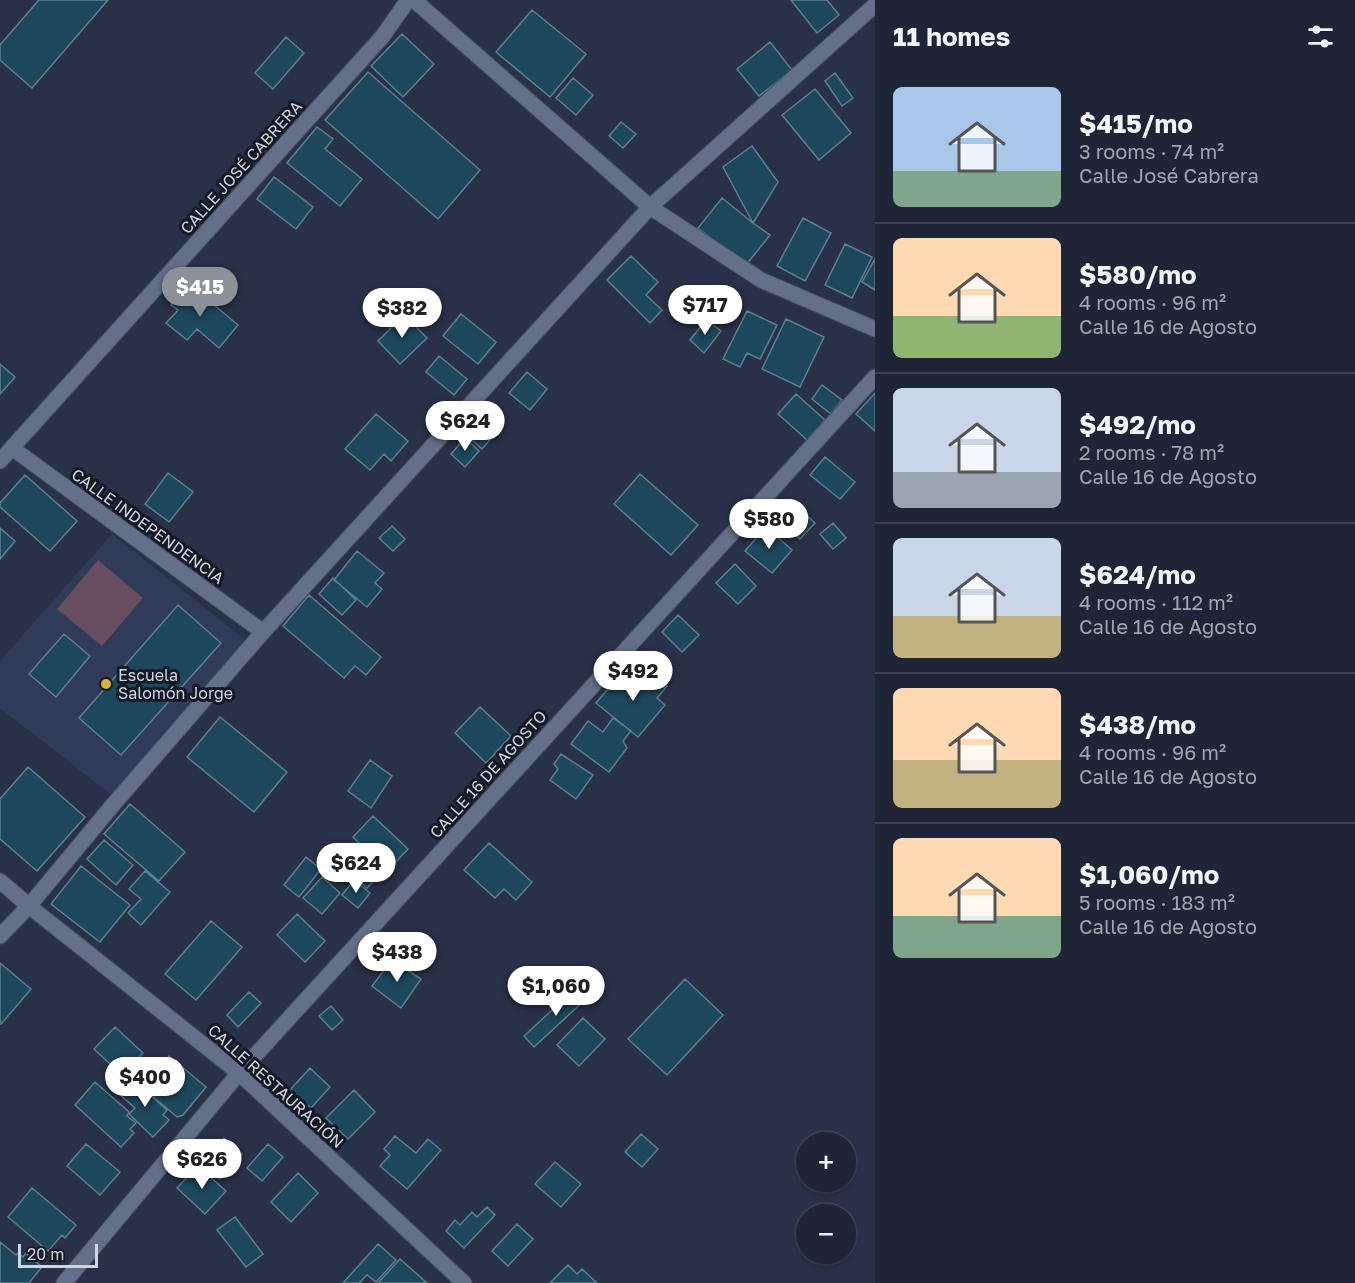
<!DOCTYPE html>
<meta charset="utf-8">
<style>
:root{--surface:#1e2536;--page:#2b3142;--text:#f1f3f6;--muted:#a1a5ad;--line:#3c4251;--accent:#8c9099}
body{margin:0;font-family:"Golos Text",sans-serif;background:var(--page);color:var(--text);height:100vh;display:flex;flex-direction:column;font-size:22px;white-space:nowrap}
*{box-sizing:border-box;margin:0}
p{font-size:20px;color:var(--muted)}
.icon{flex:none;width:33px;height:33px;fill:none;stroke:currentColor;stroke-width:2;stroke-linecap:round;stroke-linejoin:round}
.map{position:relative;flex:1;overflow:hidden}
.details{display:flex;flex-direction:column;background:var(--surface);width:480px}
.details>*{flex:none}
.buttons{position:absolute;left:796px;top:1132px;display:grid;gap:12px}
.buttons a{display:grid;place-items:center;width:60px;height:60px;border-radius:50%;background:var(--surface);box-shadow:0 2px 4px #0004,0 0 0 2px var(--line);font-size:30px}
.scale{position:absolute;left:18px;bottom:15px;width:80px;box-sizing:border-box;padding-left:6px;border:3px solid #cfd5e4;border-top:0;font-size:16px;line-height:21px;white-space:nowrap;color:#cfd5e4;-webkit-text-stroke:4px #151a24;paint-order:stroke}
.price{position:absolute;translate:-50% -51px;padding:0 14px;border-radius:21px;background:#fff;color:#222;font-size:20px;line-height:39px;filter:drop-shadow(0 2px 3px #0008)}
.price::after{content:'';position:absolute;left:50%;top:36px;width:18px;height:14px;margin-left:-9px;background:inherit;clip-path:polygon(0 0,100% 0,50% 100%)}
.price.current{background:var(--accent);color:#fff}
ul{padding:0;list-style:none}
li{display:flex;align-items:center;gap:18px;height:150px;padding:0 18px}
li+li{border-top:2px solid var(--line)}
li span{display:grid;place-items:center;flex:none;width:168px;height:120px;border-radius:9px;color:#555}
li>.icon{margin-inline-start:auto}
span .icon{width:72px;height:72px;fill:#fffc;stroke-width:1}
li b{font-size:26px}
h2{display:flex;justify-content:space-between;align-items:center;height:72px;padding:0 18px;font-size:26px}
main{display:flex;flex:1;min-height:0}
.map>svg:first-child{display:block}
.built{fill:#2f3b58}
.green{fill:#664e60}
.building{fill:#1c475c;stroke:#5f7e8e;stroke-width:1.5}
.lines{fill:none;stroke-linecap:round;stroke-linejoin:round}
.minor-casing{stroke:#464e61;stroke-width:17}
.minor{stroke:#646f89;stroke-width:15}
.poi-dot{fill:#d9b434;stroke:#151a24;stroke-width:2}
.labels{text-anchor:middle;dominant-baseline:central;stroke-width:6;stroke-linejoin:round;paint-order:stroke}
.street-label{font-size:16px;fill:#cfd5e4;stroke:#151a24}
.poi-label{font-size:16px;fill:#cfd5e4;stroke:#151a24;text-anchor:start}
</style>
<main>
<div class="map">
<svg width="875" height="1283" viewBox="0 0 875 1283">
<rect width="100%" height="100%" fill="#283148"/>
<!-- built -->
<path class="built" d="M 112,534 L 249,643 L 113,796 L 0,708 L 0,661 Z"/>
<!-- green -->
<path class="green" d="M 98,560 L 143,598 L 102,646 L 57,609 Z"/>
<!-- building -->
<path class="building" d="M 39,0 L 108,0 L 32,88 L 0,60 L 0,45 Z
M 791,0 L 827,0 L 839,15 L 817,33 Z
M 532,10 L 586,54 L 550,97 L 496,52 Z
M 402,34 L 434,64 L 403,97 L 371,66 Z
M 286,37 L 304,53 L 273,89 L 255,73 Z
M 770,42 L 792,70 L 759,96 L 737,69 Z
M 368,72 L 480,170 L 438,219 L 325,120 Z
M 835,73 L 853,98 L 842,106 L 825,81 Z
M 573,78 L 593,95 L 576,115 L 556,98 Z
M 815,89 L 851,133 L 819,160 L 782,115 Z
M 621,122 L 636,134 L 623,148 L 609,136 Z
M 317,127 L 333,139 L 325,149 L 362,179 L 340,206 L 287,163 Z
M 752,146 L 778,182 L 753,223 L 723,167 Z
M 274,177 L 313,207 L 296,229 L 257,199 Z
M 722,198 L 753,223 L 770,235 L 746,265 L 698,228 Z
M 803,218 L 831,233 L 805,281 L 777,266 Z
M 845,244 L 872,257 L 852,298 L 825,285 Z
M 631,256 L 658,282 L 646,295 L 662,310 L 650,323 L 607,280 Z
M 875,259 L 875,290 L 862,282 Z
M 189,284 L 238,325 L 219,348 L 197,329 L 187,340 L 166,323 L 178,310 L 171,305 Z
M 747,311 L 777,325 L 760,359 L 747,353 L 740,367 L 723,359 Z
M 461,314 L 496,342 L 478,364 L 443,336 Z
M 404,315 L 427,338 L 400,364 L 378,341 Z
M 786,319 L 824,337 L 800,387 L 762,369 Z
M 706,320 L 721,331 L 704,353 L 690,340 Z
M 439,356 L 467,379 L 454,395 L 426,372 Z
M 0,364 L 15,377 L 0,394 Z
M 527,372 L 547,389 L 530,410 L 509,393 Z
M 822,385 L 842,400 L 831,414 L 812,399 Z
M 875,393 L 875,431 L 856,414 Z
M 796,394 L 825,420 L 807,440 L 778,414 Z
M 482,412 L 500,428 L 482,449 L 464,433 Z
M 376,414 L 408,441 L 391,461 L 384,454 L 370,470 L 345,449 Z
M 465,438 L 479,451 L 465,467 L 451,454 Z
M 825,457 L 855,482 L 840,499 L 810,475 Z
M 168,473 L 193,492 L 169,522 L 145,504 Z
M 640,474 L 698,525 L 671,555 L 614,504 Z
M 25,475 L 77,521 L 50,551 L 0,507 L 0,503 Z
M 798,507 L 815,523 L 800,539 L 783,523 Z
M 833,523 L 846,538 L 833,549 L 820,534 Z
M 392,526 L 405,539 L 393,551 L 379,538 Z
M 766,527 L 792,550 L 772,573 L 745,551 Z
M 0,528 L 15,541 L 0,559 Z
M 357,551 L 384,573 L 375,583 L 382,589 L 367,607 L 334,580 Z
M 735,564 L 756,586 L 738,604 L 716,583 Z
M 333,578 L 356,600 L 342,615 L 319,594 Z
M 309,595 L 381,657 L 366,675 L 355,666 L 344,678 L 283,626 Z
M 178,605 L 221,643 L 121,755 L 79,718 Z
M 678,615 L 699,635 L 682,652 L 662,632 Z
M 64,634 L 90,656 L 56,697 L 29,674 Z
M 623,671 L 643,687 L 653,675 L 667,686 L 657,698 L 665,705 L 638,737 L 596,703 Z
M 480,707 L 511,736 L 486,763 L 455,733 Z
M 220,717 L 287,772 L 254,812 L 187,757 Z
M 613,718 L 631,731 L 623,741 L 627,748 L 609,772 L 571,744 L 588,721 L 603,732 Z
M 561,754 L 593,775 L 576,799 L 550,780 L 558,769 L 554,764 Z
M 370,760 L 392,776 L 371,808 L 348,791 Z
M 28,767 L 85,817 L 37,871 L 0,839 L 0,799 Z
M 130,804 L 185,852 L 159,881 L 104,834 Z
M 373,816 L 408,849 L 387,871 L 353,837 Z
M 104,840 L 133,865 L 116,885 L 87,859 Z
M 353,843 L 383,872 L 367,888 L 337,859 Z
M 489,843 L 532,882 L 516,900 L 504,889 L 495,898 L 464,870 Z
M 306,857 L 321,869 L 299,897 L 284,885 Z
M 81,866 L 130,905 L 100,942 L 51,904 Z
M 145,871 L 170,892 L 141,925 L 128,913 L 141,899 L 129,889 Z
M 322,877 L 340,893 L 322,914 L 303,898 Z
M 354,880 L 370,893 L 358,908 L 342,895 Z
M 297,914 L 325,941 L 305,962 L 277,935 Z
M 211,921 L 242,947 L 196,1000 L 165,974 Z
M 392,960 L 421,979 L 401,1008 L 372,986 Z
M 0,963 L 31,989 L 1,1024 L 0,1024 Z
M 685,979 L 723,1015 L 667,1075 L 628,1039 Z
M 577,987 L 587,998 L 534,1047 L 524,1036 Z
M 249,992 L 261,1003 L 238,1027 L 227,1015 Z
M 331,1006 L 343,1020 L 332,1030 L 319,1016 Z
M 583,1018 L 605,1039 L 579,1066 L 557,1045 Z
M 115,1027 L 143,1053 L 122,1075 L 94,1049 Z
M 169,1056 L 206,1087 L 183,1115 L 177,1117 L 142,1087 Z
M 310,1068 L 330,1087 L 311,1108 L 290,1090 Z
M 132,1079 L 167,1110 L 163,1115 L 169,1120 L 153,1137 L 129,1114 L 135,1108 L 119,1094 Z
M 95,1082 L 129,1112 L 127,1116 L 136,1123 L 130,1129 L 134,1133 L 121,1147 L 75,1105 Z
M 354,1090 L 375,1112 L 348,1139 L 326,1118 Z
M 641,1134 L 658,1149 L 642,1167 L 625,1152 Z
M 395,1136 L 416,1153 L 428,1139 L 441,1150 L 407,1189 L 380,1166 L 390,1155 L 384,1149 Z
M 224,1138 L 242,1154 L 220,1179 L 201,1163 Z
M 86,1144 L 120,1172 L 100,1195 L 67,1166 Z
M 268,1144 L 283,1157 L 262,1181 L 247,1168 Z
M 555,1162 L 581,1184 L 561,1207 L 535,1184 Z
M 198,1166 L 226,1191 L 205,1214 L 177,1188 Z
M 298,1173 L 318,1193 L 291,1222 L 271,1202 Z
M 32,1188 L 76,1225 L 65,1238 L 62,1235 L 48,1251 L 8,1217 Z
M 487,1207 L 495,1215 L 464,1248 L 446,1231 L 455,1220 L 460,1225 L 472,1212 L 477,1217 Z
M 235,1217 L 263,1254 L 246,1267 L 217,1230 Z
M 517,1224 L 533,1239 L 508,1266 L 492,1251 Z
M 0,1242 L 16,1255 L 18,1253 L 23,1257 L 26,1253 L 42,1267 L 29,1283 L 0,1283 Z
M 378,1244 L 396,1260 L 376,1282 L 367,1275 L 360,1282 L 361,1283 L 343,1283 Z
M 400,1259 L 427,1283 L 378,1283 Z
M 568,1265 L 577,1274 L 582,1269 L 597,1283 L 550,1283 Z"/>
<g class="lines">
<!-- minor casing -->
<g class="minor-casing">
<path id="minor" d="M 414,0 L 650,207 L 761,280 L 875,329
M 12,448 L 263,632
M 0,461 L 382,37 L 408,0
M 0,881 L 29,906 L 239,1073 L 464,1283
M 0,936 L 29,906 L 112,806 L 263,632 L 650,207 L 875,5
M 64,1283 L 239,1073 L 875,377"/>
</g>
<!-- minor -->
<use href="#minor" class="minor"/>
</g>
<!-- markers -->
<circle class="poi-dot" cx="106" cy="684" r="6"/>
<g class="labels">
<!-- street labels -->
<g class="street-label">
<text transform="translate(241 167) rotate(-48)">CALLE JOSÉ CABRERA</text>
<text transform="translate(148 526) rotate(36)">CALLE INDEPENDENCIA</text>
<text transform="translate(488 774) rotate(-48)">CALLE 16 DE AGOSTO</text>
<text transform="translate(276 1086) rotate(42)">CALLE RESTAURACIÓN</text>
</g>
<!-- poi labels -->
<g class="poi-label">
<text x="118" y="675">Escuela<tspan x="118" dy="18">Salomón Jorge</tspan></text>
</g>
</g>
</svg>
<div class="buttons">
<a>+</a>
<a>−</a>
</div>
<div class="scale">20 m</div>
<b class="price current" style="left:200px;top:318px">$415</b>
<b class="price" style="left:705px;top:336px">$717</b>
<b class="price" style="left:402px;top:339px">$382</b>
<b class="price" style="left:465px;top:452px">$624</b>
<b class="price" style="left:769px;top:550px">$580</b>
<b class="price" style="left:633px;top:702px">$492</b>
<b class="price" style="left:356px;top:894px">$624</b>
<b class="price" style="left:397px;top:983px">$438</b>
<b class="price" style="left:556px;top:1017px">$1,060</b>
<b class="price" style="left:145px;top:1108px">$400</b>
<b class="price" style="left:202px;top:1190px">$626</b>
</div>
<section class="details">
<h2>11 homes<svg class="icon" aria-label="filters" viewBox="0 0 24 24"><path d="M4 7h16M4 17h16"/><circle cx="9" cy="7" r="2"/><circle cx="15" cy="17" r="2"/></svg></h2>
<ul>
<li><span style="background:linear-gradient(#a9c7e8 70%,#7fa58c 0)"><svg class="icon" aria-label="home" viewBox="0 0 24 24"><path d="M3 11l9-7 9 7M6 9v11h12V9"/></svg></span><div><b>$415/mo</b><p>3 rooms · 74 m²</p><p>Calle José Cabrera</p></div></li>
<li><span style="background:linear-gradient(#ffd9b3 65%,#8fb573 0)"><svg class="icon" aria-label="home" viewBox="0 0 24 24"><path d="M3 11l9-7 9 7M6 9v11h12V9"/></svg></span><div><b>$580/mo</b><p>4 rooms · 96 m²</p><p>Calle 16 de Agosto</p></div></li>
<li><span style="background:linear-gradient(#c9d6e8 70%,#9aa5b1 0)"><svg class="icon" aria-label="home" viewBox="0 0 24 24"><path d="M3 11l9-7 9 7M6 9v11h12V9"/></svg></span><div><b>$492/mo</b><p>2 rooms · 78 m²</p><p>Calle 16 de Agosto</p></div></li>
<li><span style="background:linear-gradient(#c9d6e8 65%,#c2b280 0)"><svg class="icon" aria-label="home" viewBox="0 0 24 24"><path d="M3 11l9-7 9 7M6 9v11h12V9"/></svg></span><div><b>$624/mo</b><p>4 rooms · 112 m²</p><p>Calle 16 de Agosto</p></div></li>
<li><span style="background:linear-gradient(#ffd9b3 60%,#c2b280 0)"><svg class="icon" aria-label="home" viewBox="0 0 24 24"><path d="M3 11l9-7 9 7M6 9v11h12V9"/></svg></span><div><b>$438/mo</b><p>4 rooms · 96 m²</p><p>Calle 16 de Agosto</p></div></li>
<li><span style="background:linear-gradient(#ffd9b3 65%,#7fa58c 0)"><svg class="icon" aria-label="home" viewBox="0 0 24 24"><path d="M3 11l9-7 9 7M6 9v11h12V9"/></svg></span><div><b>$1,060/mo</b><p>5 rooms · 183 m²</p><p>Calle 16 de Agosto</p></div></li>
</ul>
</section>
</main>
